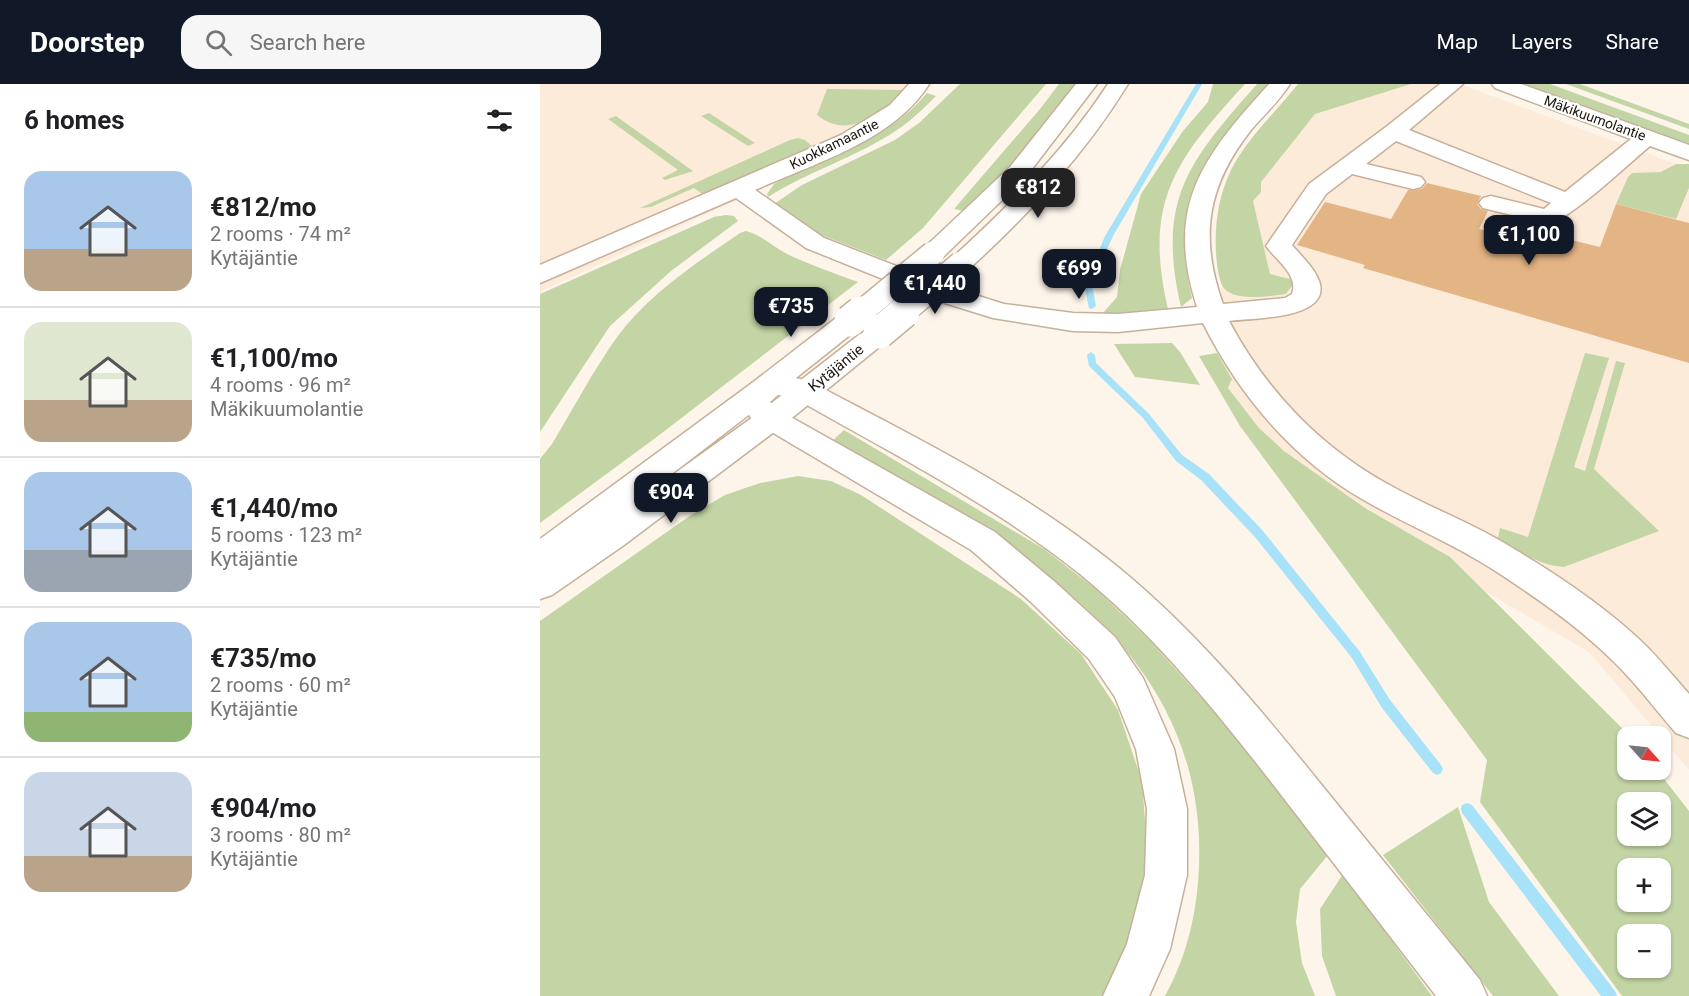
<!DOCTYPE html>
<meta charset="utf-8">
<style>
:root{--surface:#fff;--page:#f6f6f6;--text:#202124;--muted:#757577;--line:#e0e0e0;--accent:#111827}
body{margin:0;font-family:Roboto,sans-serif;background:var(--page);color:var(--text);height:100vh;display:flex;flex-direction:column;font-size:22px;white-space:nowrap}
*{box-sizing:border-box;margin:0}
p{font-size:20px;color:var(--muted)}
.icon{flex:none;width:33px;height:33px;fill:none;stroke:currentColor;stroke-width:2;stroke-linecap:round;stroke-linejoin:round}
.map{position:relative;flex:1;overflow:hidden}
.details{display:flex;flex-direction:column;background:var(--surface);width:540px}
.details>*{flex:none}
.needle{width:39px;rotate:117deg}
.fabs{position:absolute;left:1077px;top:642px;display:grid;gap:12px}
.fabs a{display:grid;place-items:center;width:54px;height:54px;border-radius:12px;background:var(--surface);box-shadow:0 2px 4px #0004;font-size:30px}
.price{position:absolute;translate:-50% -51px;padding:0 14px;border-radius:12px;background:var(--accent);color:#fff;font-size:20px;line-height:39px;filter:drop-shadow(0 2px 3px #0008)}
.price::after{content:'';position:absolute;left:50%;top:36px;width:18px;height:14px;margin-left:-9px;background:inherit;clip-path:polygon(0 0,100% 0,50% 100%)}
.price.current{background:#222;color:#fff}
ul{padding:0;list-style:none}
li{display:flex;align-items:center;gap:18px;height:150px;padding:0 24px}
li+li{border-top:2px solid var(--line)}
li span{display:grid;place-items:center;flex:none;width:168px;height:120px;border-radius:18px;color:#555}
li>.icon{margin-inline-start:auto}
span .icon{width:72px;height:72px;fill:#fffc;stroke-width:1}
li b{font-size:26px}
h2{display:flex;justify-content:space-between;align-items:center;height:72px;padding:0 24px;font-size:26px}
header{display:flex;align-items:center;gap:36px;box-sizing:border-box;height:84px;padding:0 30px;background:var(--accent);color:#fff}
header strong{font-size:28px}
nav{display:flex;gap:33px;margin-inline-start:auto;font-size:21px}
.search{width:420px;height:54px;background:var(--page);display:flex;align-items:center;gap:15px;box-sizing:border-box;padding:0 21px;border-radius:18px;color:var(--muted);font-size:22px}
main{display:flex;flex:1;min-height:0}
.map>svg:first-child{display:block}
.built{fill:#fdebda}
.green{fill:#c3d5a5;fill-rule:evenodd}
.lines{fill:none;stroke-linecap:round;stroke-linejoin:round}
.stream{fill:#a7e2f8;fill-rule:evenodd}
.building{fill:#e3b484}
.minor-casing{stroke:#c6b09a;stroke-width:3}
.major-casing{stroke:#c6b09a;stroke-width:3}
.highway-casing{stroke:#c6b09a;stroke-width:3}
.minor{fill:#fff;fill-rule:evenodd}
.major{fill:#fff;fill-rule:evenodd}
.highway{fill:#fff;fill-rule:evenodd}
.minor-bridge-far1-casing{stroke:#c6b09a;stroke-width:26;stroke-linecap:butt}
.minor-bridge-casing{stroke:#c6b09a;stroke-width:34;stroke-linecap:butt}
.minor-bridge-far1{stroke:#fff;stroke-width:23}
.minor-bridge{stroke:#fff;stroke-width:31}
.labels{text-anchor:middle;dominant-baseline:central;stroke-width:4.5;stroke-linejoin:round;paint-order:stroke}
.far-street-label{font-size:14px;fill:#1e160e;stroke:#fff}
.street-label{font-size:15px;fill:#1e160e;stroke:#fff}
</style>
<header>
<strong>Doorstep</strong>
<div class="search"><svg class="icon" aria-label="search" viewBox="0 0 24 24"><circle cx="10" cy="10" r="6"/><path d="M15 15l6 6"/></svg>Search here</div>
<nav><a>Map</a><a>Layers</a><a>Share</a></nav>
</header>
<main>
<section class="details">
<h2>6 homes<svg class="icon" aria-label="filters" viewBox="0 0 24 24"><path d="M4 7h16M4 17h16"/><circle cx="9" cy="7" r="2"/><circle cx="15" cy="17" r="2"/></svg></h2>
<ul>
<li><span style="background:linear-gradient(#a9c7e8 65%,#b9a48a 0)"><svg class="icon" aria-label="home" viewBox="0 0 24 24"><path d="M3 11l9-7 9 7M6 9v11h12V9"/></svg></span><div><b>€812/mo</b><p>2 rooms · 74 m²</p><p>Kytäjäntie</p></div></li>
<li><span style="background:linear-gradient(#dfe7d0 65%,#b9a48a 0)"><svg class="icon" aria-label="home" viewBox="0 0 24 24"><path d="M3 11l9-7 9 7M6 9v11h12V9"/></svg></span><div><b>€1,100/mo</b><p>4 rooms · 96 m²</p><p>Mäkikuumolantie</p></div></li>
<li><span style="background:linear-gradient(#a9c7e8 65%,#9aa5b1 0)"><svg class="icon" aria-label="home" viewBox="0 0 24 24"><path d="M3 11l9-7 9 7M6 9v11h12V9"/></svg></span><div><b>€1,440/mo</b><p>5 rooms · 123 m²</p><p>Kytäjäntie</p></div></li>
<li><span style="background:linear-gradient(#a9c7e8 75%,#8fb573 0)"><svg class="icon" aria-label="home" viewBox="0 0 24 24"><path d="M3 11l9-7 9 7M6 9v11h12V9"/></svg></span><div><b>€735/mo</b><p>2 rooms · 60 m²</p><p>Kytäjäntie</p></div></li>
<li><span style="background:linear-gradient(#c9d6e8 70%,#b9a48a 0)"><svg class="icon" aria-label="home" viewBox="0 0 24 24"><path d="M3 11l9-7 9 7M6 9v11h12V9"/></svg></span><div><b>€904/mo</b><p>3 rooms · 80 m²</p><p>Kytäjäntie</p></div></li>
</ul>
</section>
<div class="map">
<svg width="1149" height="912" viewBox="0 0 1149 912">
<rect width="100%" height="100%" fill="#fdf4ea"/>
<!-- built -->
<path class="built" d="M 0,0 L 393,0 L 366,30 L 331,53 L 0,208 Z
M 857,0 L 920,0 L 1149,85 L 1149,686 L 1049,568 L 791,417 L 719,344 L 688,304 L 692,294 L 677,269 L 686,149 L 765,24 Z"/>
<!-- green -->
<path class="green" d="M 420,0 L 506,0 L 383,144 L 346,176 L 279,150 L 234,120 L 262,101 L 355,56 L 379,39 Z
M 519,0 L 536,0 L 467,86 L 424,127 L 414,125 L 500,25 Z
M 673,0 L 705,0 C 635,76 603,118 628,225 L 562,230 L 577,213 L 580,186 L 601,110 L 643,47 L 668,18 Z
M 717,0 L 729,0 C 667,72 628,114 652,214 L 641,223 C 616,115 649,77 717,0 Z
M 758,0 L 871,0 L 775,30 L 721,98 L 721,108 L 713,117 L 730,190 L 750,195 L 753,200 L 746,210 C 729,212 701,217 687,207 C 680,202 680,194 678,187 C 672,149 677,108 697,75 C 714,48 738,25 758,0 Z
M 983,0 L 1010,0 L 1149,51 L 1149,62 Z
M 1026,0 L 1040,0 L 1149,40 L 1149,45 Z
M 287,5 L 365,6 C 341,29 309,57 277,31 Z
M 387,9 L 396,12 C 384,24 372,36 357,46 C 317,73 269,87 228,113 L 227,110 L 234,100 C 286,71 348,57 387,9 Z
M 169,29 L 172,31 L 215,59 L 208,62 L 161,32 Z
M 76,32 L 153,87 L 125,96 L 122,94 L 138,86 L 68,35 Z
M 258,54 L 265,56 L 272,62 L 164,111 L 154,104 L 111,123 L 100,124 L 250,56 Z
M 1136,80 L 1149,80 L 1149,104 L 1136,135 L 1076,120 L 1088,93 L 1092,89 L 1121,88 Z
M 186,131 L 194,132 L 198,137 L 131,187 L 70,242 L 0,348 L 0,210 L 174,133 Z
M 206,147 C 222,151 233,163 247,170 C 270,181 294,189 318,198 L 118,352 L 0,439 L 0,375 L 12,360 C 33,325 53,287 77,253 C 109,210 156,179 200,149 Z
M 632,259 L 640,268 L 660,301 L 595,293 L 574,260 Z
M 677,269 L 692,295 L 688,304 L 719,344 L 744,367 L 825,424 L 910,473 L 1090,652 L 1088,652 L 1088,686 L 1117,686 L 1149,727 L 1149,912 L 1082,912 L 940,718 L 947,676 L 700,342 L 659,272 ZM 1088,718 L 1120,718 L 1120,752 L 1088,752 ZM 1088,784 L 1120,784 L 1120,818 L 1088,818 ZM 1088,850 L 1120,850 L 1120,884 L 1088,884 Z
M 1045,269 L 1069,274 L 1034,383 L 1045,387 L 1076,277 L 1085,279 L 1054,385 L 1119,447 L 1024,483 C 998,481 979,468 958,454 L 960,444 L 988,453 Z
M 304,346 L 504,465 L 557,506 L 609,556 L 691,646 L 788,771 L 760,805 L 756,838 L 762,879 L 775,912 L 625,912 C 652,864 661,808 659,754 C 650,541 449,451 290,359 Z
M 258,392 L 291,397 L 321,411 L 481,515 L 541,570 L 578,626 L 602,697 L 606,749 L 604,814 L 568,912 L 0,912 L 0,537 L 151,431 L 185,411 L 220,399 Z
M 918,723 L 949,818 L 1019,912 L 953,912 L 843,771 Z
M 803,790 L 892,912 L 796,912 L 782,872 L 780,825 Z"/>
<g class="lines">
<!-- stream -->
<path class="stream" d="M 656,0 L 662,0 L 573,152 L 564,172 L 550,181 L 550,191 L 556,222 L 552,225 L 549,224 L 542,191 L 542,180 L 558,169 L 565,152 Z
M 551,268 L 555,271 L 556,279 L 609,330 L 642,371 L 669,390 L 723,447 L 820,568 L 850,616 L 901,681 L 903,685 L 901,689 L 897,691 L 893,689 L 842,624 L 812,574 L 715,453 L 661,396 L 636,377 L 603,334 L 549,282 L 547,271 Z
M 927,719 L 932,721 L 1075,907 L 1077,912 L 1061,912 L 922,729 L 921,725 L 922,721 Z"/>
</g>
<!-- building -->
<path class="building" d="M 887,99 L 941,112 L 937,120 L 941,125 L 948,127 L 939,145 L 1019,166 L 1023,154 L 1060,163 L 1076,120 L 1149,139 L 1149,279 L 823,184 L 825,181 L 757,161 L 785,118 L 851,135 L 868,106 L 882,105 Z"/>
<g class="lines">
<!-- minor casing -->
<g class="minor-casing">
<path id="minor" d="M 369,0 L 389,0 C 355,56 273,80 215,106 L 284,154 L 413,204 L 464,220 L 533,229 L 578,230 L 657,223 C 624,121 663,73 729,0 L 750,0 C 739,17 724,31 711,46 C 667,102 659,153 683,220 L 745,214 L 752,210 C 759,191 736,176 726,162 L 769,100 L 846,43 L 900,0 L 923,0 L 869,46 L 1025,108 L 1091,55 L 955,4 L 952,0 L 981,0 L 1149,61 L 1149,76 L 1110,62 C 1088,80 1031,135 1008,140 L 943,124 L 939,119 L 943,114 L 951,112 L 1004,125 L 1011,119 L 856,57 L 826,80 L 881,93 L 885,98 L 881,103 L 873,105 L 812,90 L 786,110 L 752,161 C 761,172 776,185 780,200 C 788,236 710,234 689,237 C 726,307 782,365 853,403 C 887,422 924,436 959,456 C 1008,485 1058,517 1100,556 C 1118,573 1133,592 1149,610 L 1149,654 L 1136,649 C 1115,625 1096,599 1073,577 C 1038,542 995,513 954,486 C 912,459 865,440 822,415 C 752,374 699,311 663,239 L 578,248 L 533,247 L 453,234 L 395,216 L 266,164 L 196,114 L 0,199 L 0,181 L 301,51 L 350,21 Z
M 536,0 L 557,0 L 486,93 L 402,174 L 393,177 L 384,174 L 380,169 L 384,164 L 470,83 Z
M 568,0 L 588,0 C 545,70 490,129 430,184 L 421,187 L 412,184 L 408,179 L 412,174 C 470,121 525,66 568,0 Z
M 310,228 L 320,231 L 324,237 L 320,243 L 232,313 L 222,316 L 212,313 L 208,306 L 212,299 L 300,231 Z
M 339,240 L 349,243 L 353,249 L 349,255 L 242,342 L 231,345 L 220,342 L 216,335 L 220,328 L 329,243 Z"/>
</g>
<!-- major casing -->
<g class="major-casing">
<path id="major" d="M 222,296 L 232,299 L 236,306 L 232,313 L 103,412 L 220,328 L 231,325 L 242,328 L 246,335 L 242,342 L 84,461 L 12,511 L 0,515 L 0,455 L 212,299 Z"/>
</g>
<!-- highway casing -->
<g class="highway-casing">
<path id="highway" d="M 234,292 L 246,292 L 269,297 C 370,351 474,401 564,472 C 649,538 717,621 784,704 C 836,768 888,832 940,896 L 947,912 L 896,912 C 848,850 800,787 752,725 C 688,642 622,557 540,490 C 451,419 349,368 251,312 L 238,311 L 230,318 L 233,323 L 455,448 L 515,498 L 575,553 L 603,594 L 634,665 L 647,725 L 647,791 L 630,865 L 609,912 L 563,912 L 587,860 L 605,791 L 607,725 L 596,665 L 575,613 L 549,575 L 491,518 L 431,466 L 213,337 L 200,317 L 214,300 Z"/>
</g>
<!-- minor -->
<use href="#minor" class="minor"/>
<!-- major -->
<use href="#major" class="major"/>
<!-- highway -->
<use href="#highway" class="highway"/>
<!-- minor-bridge-far1 casing -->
<g class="minor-bridge-far1-casing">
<path id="minor-bridge-far1" d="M 319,230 L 393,169
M 362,230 L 421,179"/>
</g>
<!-- minor-bridge casing -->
<g class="minor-bridge-casing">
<path id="minor-bridge" d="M 310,237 L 321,228
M 339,249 L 364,228"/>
</g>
<!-- minor-bridge-far1 -->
<use href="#minor-bridge-far1" class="minor-bridge-far1"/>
<!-- minor-bridge -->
<use href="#minor-bridge" class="minor-bridge"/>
</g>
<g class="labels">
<!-- far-street labels -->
<g class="far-street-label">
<text transform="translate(1055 34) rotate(20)">Mäkikuumolantie</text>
<text transform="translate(294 60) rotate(-26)">Kuokkamaantie</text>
</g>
<!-- street labels -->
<g class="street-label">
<text transform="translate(296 284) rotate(-39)">Kytäjäntie</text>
</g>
</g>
</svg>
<div class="fabs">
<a><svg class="needle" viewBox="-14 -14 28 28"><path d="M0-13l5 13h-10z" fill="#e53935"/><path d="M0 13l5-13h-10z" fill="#757577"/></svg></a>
<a><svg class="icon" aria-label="layers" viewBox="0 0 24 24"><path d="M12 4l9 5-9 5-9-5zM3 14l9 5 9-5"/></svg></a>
<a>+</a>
<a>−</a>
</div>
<b class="price current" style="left:498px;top:135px">€812</b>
<b class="price" style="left:989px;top:182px">€1,100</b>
<b class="price" style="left:539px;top:216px">€699</b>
<b class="price" style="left:395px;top:231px">€1,440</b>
<b class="price" style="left:251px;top:254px">€735</b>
<b class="price" style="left:131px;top:440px">€904</b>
</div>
</main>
